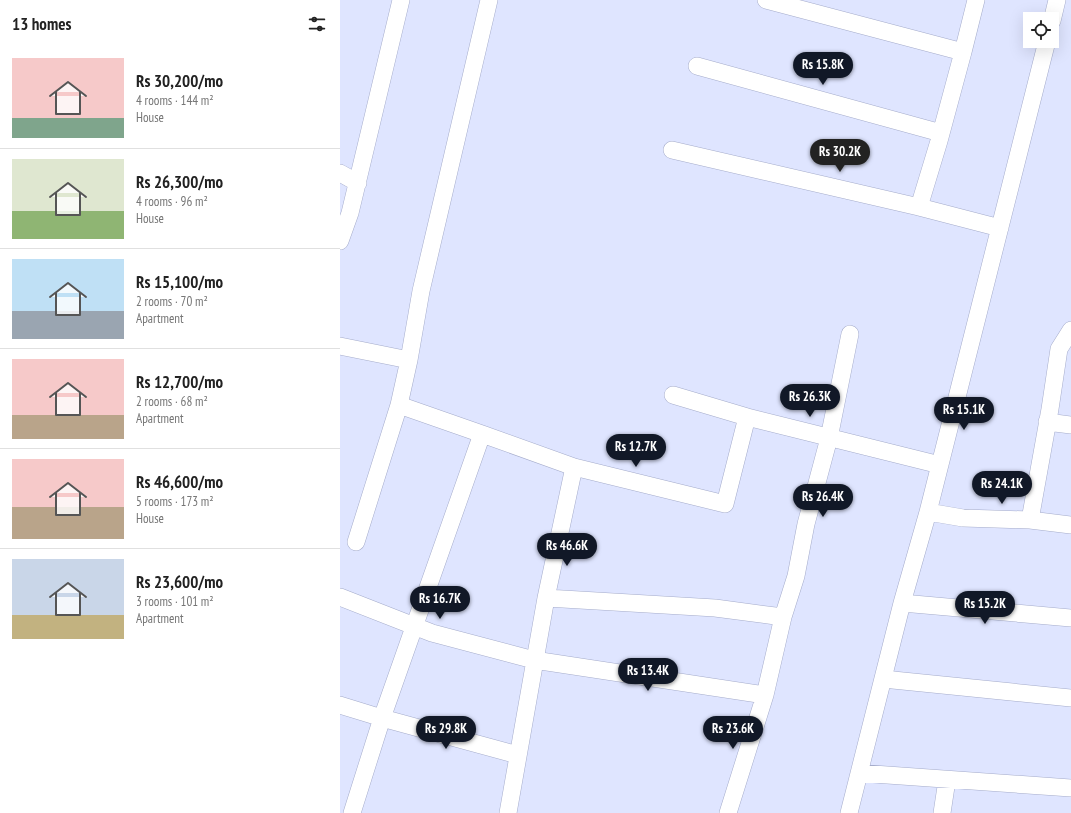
<!DOCTYPE html>
<meta charset="utf-8">
<style>
:root{--surface:#fff;--page:#f6f6f6;--text:#222;--muted:#767676;--line:#e0e0e0;--accent:#111827}
body{margin:0;font-family:"PT Sans Narrow",sans-serif;background:var(--page);color:var(--text);height:100vh;display:flex;flex-direction:column;font-size:15px;white-space:nowrap}
*{box-sizing:border-box;margin:0}
p{font-size:13px;color:var(--muted)}
.icon{flex:none;width:22px;height:22px;fill:none;stroke:currentColor;stroke-width:2;stroke-linecap:round;stroke-linejoin:round}
.map{position:relative;flex:1;overflow:hidden}
.side{display:flex;flex-direction:column;background:var(--surface);width:340px}
.side>*{flex:none}
.fabs{position:absolute;left:683px;top:12px;display:grid;gap:8px}
.fabs a{display:grid;place-items:center;width:36px;height:36px;border-radius:0px;background:var(--surface);box-shadow:0 4px 16px #0002;font-size:20px}
.price{position:absolute;translate:-50% -34px;padding:0 9px;border-radius:14px;background:var(--accent);color:#fff;font-size:13px;line-height:26px;filter:drop-shadow(0 1px 2px #0008)}
.price::after{content:'';position:absolute;left:50%;top:24px;width:12px;height:9px;margin-left:-6px;background:inherit;clip-path:polygon(0 0,100% 0,50% 100%)}
.price.on{background:#222;color:#fff}
ul{padding:0;list-style:none}
li{display:flex;align-items:center;gap:12px;height:100px;padding:0 12px}
li+li{border-top:1px solid var(--line)}
li span{display:grid;place-items:center;flex:none;width:112px;height:80px;border-radius:0px;color:#555}
li>.icon{margin-inline-start:auto}
span .icon{width:48px;height:48px;fill:#fffc;stroke-width:1}
li b{font-size:17px}
h2{display:flex;justify-content:space-between;align-items:center;height:48px;padding:0 12px;font-size:17px}
main{display:flex;flex:1;min-height:0}
.map>svg:first-child{display:block}
.lines{fill:none;stroke-linecap:round;stroke-linejoin:round}
.minor-casing{stroke:#a5accb;stroke-width:18}
.minor{stroke:#fff;stroke-width:17}
</style>
<main>
<section class="side">
<h2>13 homes<svg class="icon" aria-label="filters" viewBox="0 0 24 24"><path d="M4 7h16M4 17h16"/><circle cx="9" cy="7" r="2"/><circle cx="15" cy="17" r="2"/></svg></h2>
<ul>
<li><span style="background:linear-gradient(#f6c9c9 75%,#7fa58c 0)"><svg class="icon" aria-label="home" viewBox="0 0 24 24"><path d="M3 11l9-7 9 7M6 9v11h12V9"/></svg></span><div><b>Rs 30,200/mo</b><p>4 rooms · 144 m²</p><p>House</p></div></li>
<li><span style="background:linear-gradient(#dfe7d0 65%,#8fb573 0)"><svg class="icon" aria-label="home" viewBox="0 0 24 24"><path d="M3 11l9-7 9 7M6 9v11h12V9"/></svg></span><div><b>Rs 26,300/mo</b><p>4 rooms · 96 m²</p><p>House</p></div></li>
<li><span style="background:linear-gradient(#bfe0f5 65%,#9aa5b1 0)"><svg class="icon" aria-label="home" viewBox="0 0 24 24"><path d="M3 11l9-7 9 7M6 9v11h12V9"/></svg></span><div><b>Rs 15,100/mo</b><p>2 rooms · 70 m²</p><p>Apartment</p></div></li>
<li><span style="background:linear-gradient(#f6c9c9 70%,#b9a48a 0)"><svg class="icon" aria-label="home" viewBox="0 0 24 24"><path d="M3 11l9-7 9 7M6 9v11h12V9"/></svg></span><div><b>Rs 12,700/mo</b><p>2 rooms · 68 m²</p><p>Apartment</p></div></li>
<li><span style="background:linear-gradient(#f6c9c9 60%,#b9a48a 0)"><svg class="icon" aria-label="home" viewBox="0 0 24 24"><path d="M3 11l9-7 9 7M6 9v11h12V9"/></svg></span><div><b>Rs 46,600/mo</b><p>5 rooms · 173 m²</p><p>House</p></div></li>
<li><span style="background:linear-gradient(#c9d6e8 70%,#c2b280 0)"><svg class="icon" aria-label="home" viewBox="0 0 24 24"><path d="M3 11l9-7 9 7M6 9v11h12V9"/></svg></span><div><b>Rs 23,600/mo</b><p>3 rooms · 101 m²</p><p>Apartment</p></div></li>
</ul>
</section>
<div class="map">
<svg width="731" height="813" viewBox="0 0 731 813">
<rect width="100%" height="100%" fill="#dfe5ff"/>
<g class="lines">
<!-- minor casing -->
<g class="minor-casing">
<path id="minor" d="M 426,0 L 623,52 L 599,141 L 579,207
M 712,21 L 717,0
M 623,52 L 636,0
M 357,66 L 601,133
M 332,150 L 579,207 L 660,228
M 0,173 L 18,183
M 0,241 L 10,213 L 61,0
M 0,346 L 69,360
M 333,395 L 407,417 L 600,465
M 707,422 L 731,425
M 142,434 L 234,467 L 385,504 L 407,417
M 588,512 L 623,518 L 690,520 L 731,525
M 690,520 L 710,409 L 719,349 L 731,330
M 16,542 L 59,405
M 0,597 L 92,633 L 194,660 L 425,695
M 206,598 L 375,608 L 443,617
M 562,603 L 731,618
M 543,679 L 731,698
M 0,705 L 42,718 L 178,755
M 519,773 L 731,788
M 12,813 L 42,718 L 142,434 L 59,405 L 69,360 L 81,291 L 149,0
M 168,813 L 206,598 L 234,467
M 388,813 L 425,695 L 443,617 L 456,576 L 466,524 L 489,438 L 510,334
M 509,813 L 562,603 L 588,512 L 707,41
M 602,813 L 607,780"/>
</g>
<!-- minor -->
<use href="#minor" class="minor"/>
</g>
</svg>
<div class="fabs">
<a><svg class="icon" aria-label="locate" viewBox="0 0 24 24"><circle cx="12" cy="12" r="6"/><path d="M12 2v4M12 18v4M2 12h4M18 12h4"/></svg></a>
</div>
<b class="price" style="left:483px;top:86px">Rs 15.8K</b>
<b class="price on" style="left:500px;top:173px">Rs 30.2K</b>
<b class="price" style="left:470px;top:418px">Rs 26.3K</b>
<b class="price" style="left:624px;top:431px">Rs 15.1K</b>
<b class="price" style="left:296px;top:468px">Rs 12.7K</b>
<b class="price" style="left:662px;top:505px">Rs 24.1K</b>
<b class="price" style="left:483px;top:518px">Rs 26.4K</b>
<b class="price" style="left:227px;top:567px">Rs 46.6K</b>
<b class="price" style="left:100px;top:620px">Rs 16.7K</b>
<b class="price" style="left:645px;top:625px">Rs 15.2K</b>
<b class="price" style="left:308px;top:692px">Rs 13.4K</b>
<b class="price" style="left:106px;top:750px">Rs 29.8K</b>
<b class="price" style="left:393px;top:750px">Rs 23.6K</b>
</div>
</main>
